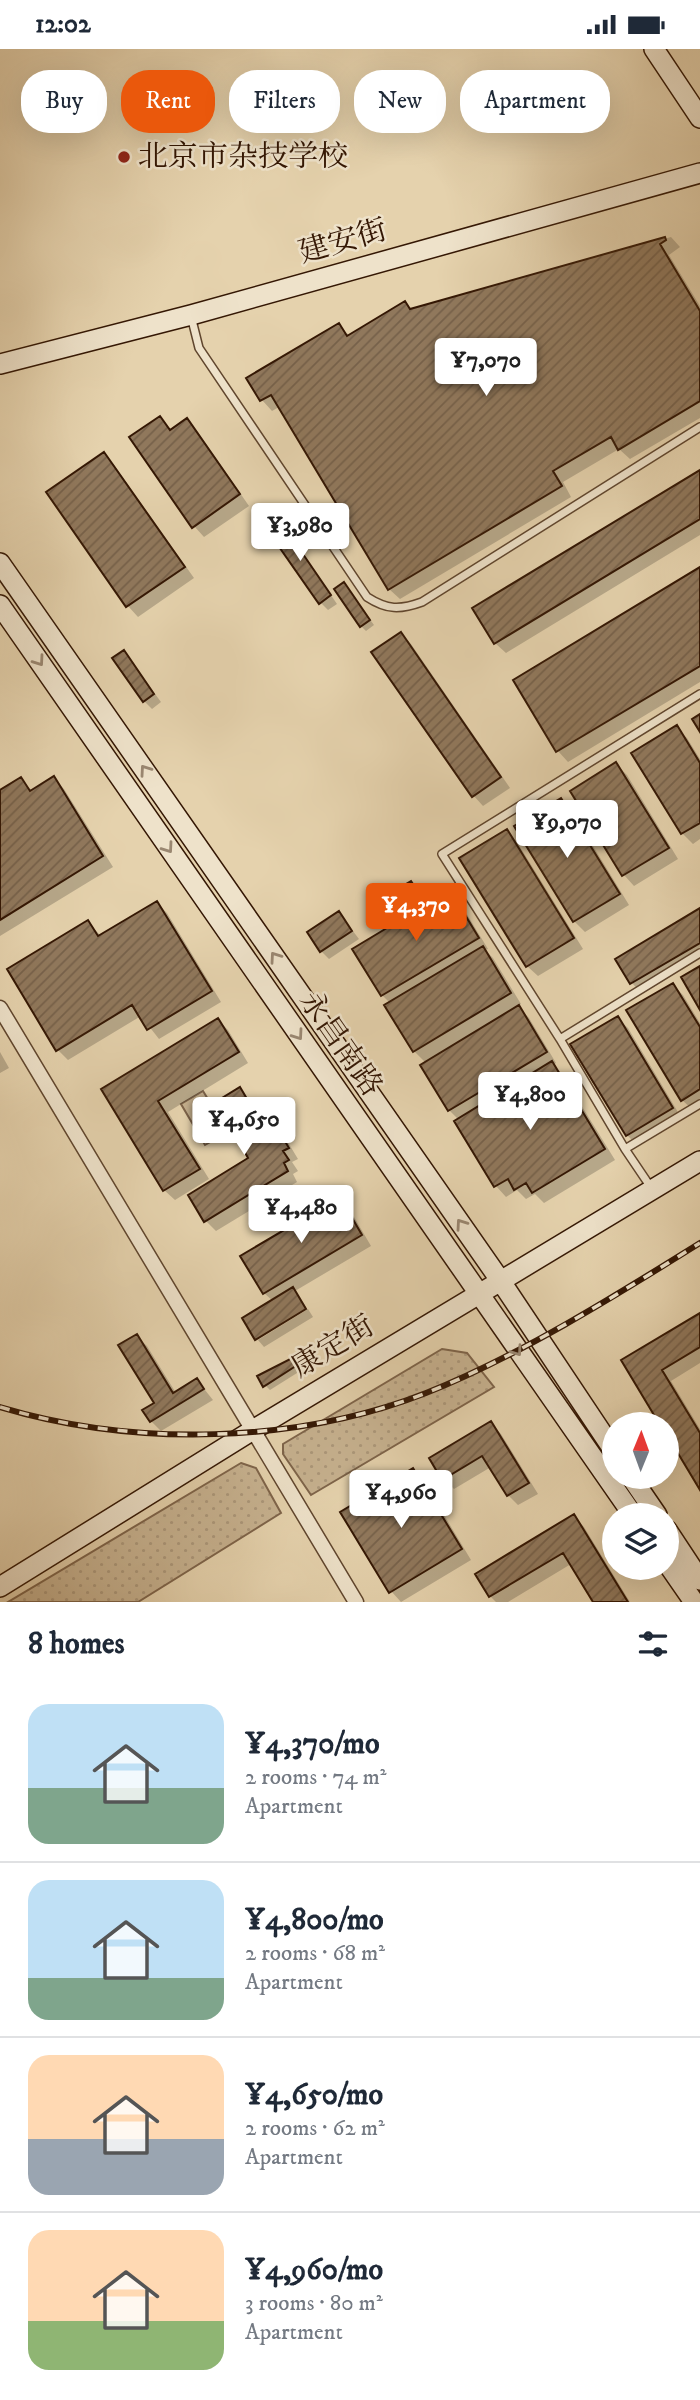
<!DOCTYPE html>
<meta charset="utf-8">
<style>
:root{--surface:#fff;--page:#f6f6f7;--text:#1f2937;--muted:#747a83;--line:#e0e1e3;--accent:#ea580c}
body{margin:0;font-family:"IM FELL DW Pica","Noto Serif SC",serif;background:var(--page);color:var(--text);height:100vh;display:flex;flex-direction:column;font-size:26px;white-space:nowrap}
*{box-sizing:border-box;margin:0}
p{font-size:23px;color:var(--muted)}
.icon{flex:none;width:38px;height:38px;fill:none;stroke:currentColor;stroke-width:2;stroke-linecap:round;stroke-linejoin:round}
.map{position:relative;height:1553px;overflow:hidden}
.panel{display:flex;flex-direction:column;background:var(--surface);flex:1}
.panel>*{flex:none}
.guide{position:absolute;left:21px;top:21px;width:658px;height:63px;display:flex;gap:14px}
.needle{width:46px;rotate:1deg}
.buttons{position:absolute;left:602px;top:1363px;display:grid;gap:14px}
.buttons a{display:grid;place-items:center;width:77px;height:77px;border-radius:50%;background:var(--surface);box-shadow:0 7px 28px #0002;font-size:35px}
.price{position:absolute;translate:-50% -60px;padding:0 16px;border-radius:7px;background:#fff;color:#222;font-size:23px;line-height:46px;filter:drop-shadow(0 2px 4px #0008)}
.price::after{content:'';position:absolute;left:50%;top:42px;width:21px;height:16px;margin-left:-10px;background:inherit;clip-path:polygon(0 0,100% 0,50% 100%)}
.price.active{background:var(--accent);color:#fff}
ul{padding:0;list-style:none}
li{display:flex;align-items:center;gap:21px;height:175px;padding:0 28px}
li+li{border-top:2px solid var(--line)}
li span{display:grid;place-items:center;flex:none;width:196px;height:140px;border-radius:21px;color:#555}
li>.icon{margin-inline-start:auto}
span .icon{width:84px;height:84px;fill:#fffc;stroke-width:1}
li b{font-size:30px}
h2{display:flex;justify-content:space-between;align-items:center;height:84px;padding:0 28px;font-size:30px}
.tag{padding:0 24px;border-radius:28px;background:var(--surface);box-shadow:0 7px 28px #0002;font-size:24px;line-height:63px}
.tag.active{background:var(--accent);color:#fff}
.status{display:flex;justify-content:space-between;align-items:center;height:49px;padding:0 35px;background:var(--surface);direction:ltr}
.status svg{height:19px;fill:currentColor}
.map>svg:first-child{display:block}
.green{fill:url(#green-dots);stroke:#7e644a;stroke-width:2}
.pitch{fill:#c7b290;stroke:#7e644a;stroke-width:2}
.shadow{fill:#0003}
.building{fill:url(#building-hatch);stroke:#341704;stroke-width:2}
.lines{fill:none;stroke-linecap:round;stroke-linejoin:round}
.lane-casing{stroke:#60462e;stroke-width:10}
.street-casing{stroke:#60462e;stroke-width:17}
.secondary-casing{stroke:#341704;stroke-width:22}
.lane{stroke:#eee2ca;stroke-width:7}
.street{stroke:#eee2ca;stroke-width:14}
.secondary{stroke:#eee2ca;stroke-width:19}
.rail-casing{stroke:#341704;stroke-width:6}
.rail{stroke:#eee2ca;stroke-width:3.5;stroke-dasharray:10;stroke-linecap:butt}
.oneway{stroke:#9a8771}
.poi-dot{fill:#8f2418;stroke:#eee2ca;stroke-width:2.5}
.labels{text-anchor:middle;dominant-baseline:central;stroke-width:5;stroke-linejoin:round;paint-order:stroke}
.poi-label{font-size:30px;fill:#341704;stroke:#eee2ca;text-anchor:start}
.street-label{font-size:30px;fill:#341704;stroke:#eee2ca}
</style>
<div class="status"><b>12:02</b><svg viewBox="0 0 49 12"><path d="M0 12V9h3v3zM5 12V6h3v6zM10 12V3h3v9zM15 12V0h3v12zM26 1h20v11H26zM47 4h2v5h-2z"/></svg></div>
<div class="map">
<svg width="700" height="1553" viewBox="0 0 700 1553">
<defs>
<pattern id="green-dots" width="8" height="8" patternUnits="userSpaceOnUse" patternTransform="scale(1.75)"><rect width="8" height="8" fill="#c7b290"/><path d="M2 2h.1M6 6h.1" fill="none" stroke="#ac987b" stroke-width="1.8" stroke-linecap="round"/></pattern>
<pattern id="building-hatch" width="6" height="6" patternUnits="userSpaceOnUse" patternTransform="scale(1.75)"><rect width="6" height="6" fill="#90785c"/><path d="M-1 1l2-2M0 6l6-6M5 7l2-2" fill="none" stroke="#76614a"/></pattern>
</defs>
<rect width="100%" height="100%" fill="#e5d2ad"/>
<filter id="stains"><feTurbulence type="fractalNoise" baseFrequency=".00286" numOctaves="4"/><feColorMatrix values="0 0 0 0 .2 0 0 0 0 .09 0 0 0 0 .02 0 0 0 .5 -.17"/></filter>
<radialGradient id="worn" r=".72"><stop offset=".6" stop-color="#630" stop-opacity="0"/><stop offset="1" stop-color="#630" stop-opacity=".3"/></radialGradient>
<!-- green -->
<path class="green" d="M 442,1300 L 467,1304 L 494,1338 L 311,1446 L 283,1405 L 283,1395 Z
M 241,1414 L 256,1419 L 281,1464 L 138,1553 L 8,1553 Z"/>
<!-- pitch -->
<path class="pitch" d="M 203,1042 L 228,1083 L 205,1096 L 181,1055 Z"/>
<!-- shadow -->
<path class="shadow" d="M 671,188 L 680,198 L 669,206 L 700,257 L 700,369 L 630,410 L 619,400 L 563,433 L 571,448 L 400,550 L 389,540 L 279,358 L 272,362 L 262,351 L 249,329 L 338,276 L 350,287 L 405,254 L 412,261 Z
M 160,369 L 172,382 L 187,372 L 197,382 L 249,457 L 204,488 L 194,477 Z
M 104,405 L 114,416 L 194,529 L 138,568 L 128,557 L 49,444 Z
M 700,423 L 700,486 L 506,604 L 495,594 Z
M 280,476 L 288,483 L 337,555 L 328,561 L 320,553 Z
M 700,520 L 700,633 L 568,713 L 558,702 L 515,632 Z
M 344,535 L 374,576 L 366,582 L 361,577 Z
M 401,585 L 411,595 L 510,739 L 483,757 L 473,746 Z
M 124,603 L 161,653 L 152,660 L 144,652 Z
M 676,679 L 687,689 L 700,710 L 700,790 L 693,795 L 682,784 L 634,705 Z
M 616,715 L 627,726 L 678,810 L 634,837 L 624,826 L 572,742 Z
M 54,729 L 64,740 L 113,818 L 0,887 L 0,743 L 21,730 L 32,742 Z
M 560,751 L 571,761 L 629,856 L 585,883 L 574,872 L 516,778 Z
M 507,783 L 517,793 L 583,900 L 538,927 L 527,917 Z
M 411,834 L 423,852 L 403,863 L 391,845 Z
M 450,844 L 460,854 L 488,900 L 485,901 L 493,909 L 521,955 L 518,957 L 529,969 L 556,1014 L 553,1016 L 562,1025 L 615,1111 L 544,1154 L 535,1145 L 526,1150 L 517,1141 L 506,1148 L 496,1137 L 456,1073 L 459,1071 L 449,1061 L 422,1016 L 426,1014 L 414,1002 L 386,957 L 390,954 L 382,946 Z
M 157,854 L 167,864 L 221,953 L 159,990 L 141,967 L 68,1011 L 57,1000 L 88,873 L 101,887 Z
M 700,861 L 700,910 L 642,945 L 632,934 L 617,910 Z
M 339,864 L 359,890 L 329,910 L 321,902 Z
M 673,936 L 683,946 L 700,974 L 700,1057 L 693,1061 L 682,1051 Z
M 617,969 L 628,979 L 682,1070 L 637,1096 L 627,1086 Z
M 218,971 L 228,981 L 248,1014 L 168,1063 L 209,1130 L 175,1151 L 164,1141 L 103,1040 Z
M 0,1003 L 9,1019 L 0,1024 Z
M 239,1040 L 255,1060 L 261,1057 L 272,1067 L 298,1110 L 292,1113 L 298,1122 L 293,1125 L 297,1133 L 216,1182 L 206,1172 L 251,1110 Z
M 334,1149 L 354,1168 L 371,1197 L 295,1242 L 306,1258 L 256,1289 L 273,1252 L 264,1244 Z
M 308,1260 L 313,1268 L 264,1298 L 258,1291 Z
M 700,1266 L 700,1314 L 671,1332 L 700,1380 L 700,1438 L 667,1383 L 667,1376 L 624,1312 Z
M 136,1287 L 147,1297 L 176,1344 L 197,1331 L 213,1351 L 161,1382 L 151,1372 L 156,1354 Z
M 297,1308 L 305,1319 L 270,1341 L 265,1336 Z
M 491,1374 L 501,1385 L 538,1445 L 518,1456 L 508,1446 L 491,1418 L 454,1440 L 444,1430 Z
M 413,1421 L 423,1431 L 471,1511 L 401,1553 L 391,1542 Z
M 574,1467 L 584,1478 L 630,1553 L 595,1553 L 571,1515 L 508,1553 L 496,1553 L 490,1547 Z"/>
<!-- building -->
<path class="building" d="M 665,188 L 666,191 L 660,195 L 700,262 L 700,352 L 618,401 L 611,388 L 553,422 L 562,437 L 388,541 L 271,346 L 260,352 L 246,329 L 339,274 L 347,287 L 405,252 L 410,260 Z
M 160,367 L 170,381 L 187,369 L 240,445 L 192,479 L 129,388 Z
M 104,403 L 185,518 L 126,558 L 46,443 Z
M 700,421 L 700,470 L 494,595 L 472,559 Z
M 281,473 L 331,546 L 319,555 L 268,482 Z
M 700,518 L 700,617 L 556,703 L 513,631 Z
M 344,533 L 370,571 L 360,578 L 334,540 Z
M 401,583 L 501,728 L 472,748 L 371,603 Z
M 124,601 L 154,645 L 143,653 L 112,609 Z
M 700,665 L 700,683 L 692,670 Z
M 677,676 L 700,714 L 700,774 L 681,785 L 631,704 Z
M 616,713 L 669,799 L 622,827 L 570,742 Z
M 54,727 L 103,807 L 0,871 L 0,741 L 21,728 L 30,742 Z
M 561,749 L 620,845 L 573,873 L 514,777 Z
M 507,780 L 574,889 L 526,918 L 459,809 Z
M 411,832 L 420,846 L 397,859 L 389,845 Z
M 450,841 L 479,889 L 381,947 L 352,900 Z
M 157,852 L 212,942 L 147,981 L 132,956 L 56,1002 L 7,920 L 88,871 L 98,887 Z
M 700,859 L 700,894 L 630,935 L 615,910 Z
M 339,862 L 352,882 L 320,903 L 307,883 Z
M 483,897 L 511,944 L 413,1003 L 384,956 Z
M 700,917 L 700,961 L 681,928 Z
M 673,934 L 700,978 L 700,1040 L 681,1052 L 626,961 Z
M 519,956 L 547,1003 L 448,1062 L 420,1016 Z
M 618,967 L 673,1059 L 626,1087 L 570,995 Z
M 218,969 L 239,1003 L 158,1052 L 200,1120 L 163,1142 L 101,1040 Z
M 552,1012 L 605,1100 L 532,1144 L 526,1134 L 514,1141 L 508,1130 L 494,1138 L 454,1072 Z
M 240,1038 L 253,1060 L 262,1054 L 289,1099 L 283,1102 L 289,1111 L 284,1114 L 288,1122 L 204,1173 L 188,1146 L 248,1109 L 217,1052 Z
M 334,1146 L 340,1157 L 344,1155 L 362,1186 L 263,1245 L 240,1207 L 323,1158 L 321,1154 Z
M 293,1238 L 306,1260 L 255,1291 L 242,1269 Z
M 700,1264 L 700,1298 L 662,1321 L 700,1384 L 700,1441 L 667,1386 L 667,1376 L 660,1376 L 621,1311 Z
M 137,1285 L 173,1344 L 197,1329 L 204,1340 L 150,1373 L 142,1361 L 154,1354 L 118,1296 Z
M 298,1306 L 302,1313 L 263,1338 L 257,1327 Z
M 491,1372 L 529,1434 L 507,1447 L 482,1407 L 442,1431 L 429,1409 Z
M 413,1419 L 462,1500 L 389,1544 L 340,1463 Z
M 574,1465 L 628,1553 L 593,1553 L 563,1504 L 489,1548 L 475,1525 Z"/>
<g class="lines">
<!-- lane casing -->
<g class="lane-casing">
<path id="lane" d="M 191,267 L 199,299 L 367,548 C 387,561 400,561 422,553 L 700,378
M 560,990 L 442,805 L 700,645
M 625,1100 L 700,1055
M 652,1140 L 625,1100 L 560,990 L 700,904"/>
</g>
<!-- street casing -->
<g class="street-casing">
<path id="street" d="M 0,959 L 356,1553"/>
</g>
<!-- secondary casing -->
<g class="secondary-casing">
<path id="secondary" d="M 654,0 L 700,69
M 0,315 L 191,266 L 700,124
M 0,514 L 500,1231 L 614,1402
M 0,556 L 633,1466
M 631,1428 L 657,1466
M 667,1481 L 700,1531
M 667,1514 L 694,1553
M 0,1538 L 253,1381 L 700,1112"/>
</g>
<!-- lane -->
<use href="#lane" class="lane"/>
<!-- street -->
<use href="#street" class="street"/>
<!-- secondary -->
<use href="#secondary" class="secondary"/>
<!-- rail casing -->
<g class="rail-casing">
<path id="rail" d="M 0,1358 C 134,1398 296,1395 426,1344 C 519,1307 615,1247 700,1194"/>
</g>
<!-- rail -->
<use href="#rail" class="rail"/>
</g>
<!-- one-way arrows -->
<defs><path id="oneway-chevron" d="M-2-3.5L2.5 0L-2 3.5" fill="none" stroke-width="1.6" stroke-linecap="round" stroke-linejoin="round" transform="scale(1.75)"/></defs>
<g class="oneway">
<use href="#oneway-chevron" transform="translate(39 612) rotate(55)"/>
<use href="#oneway-chevron" transform="translate(145 721) rotate(-125)"/>
<use href="#oneway-chevron" transform="translate(168 799) rotate(55)"/>
<use href="#oneway-chevron" transform="translate(275 908) rotate(-125)"/>
<use href="#oneway-chevron" transform="translate(298 986) rotate(55)"/>
<use href="#oneway-chevron" transform="translate(461 1175) rotate(-125)"/>
<use href="#oneway-chevron" transform="translate(517 1302) rotate(55)"/>
</g>
<!-- markers -->
<circle class="poi-dot" cx="124" cy="108" r="7"/>
<g class="labels">
<!-- poi labels -->
<g class="poi-label">
<text x="138" y="108">北京市杂技学校</text>
</g>
<!-- street labels -->
<g class="street-label">
<text transform="translate(343 193) rotate(-16)">建安街</text>
<text transform="translate(340 995) rotate(55)">永昌南路</text>
<text transform="translate(333 1298) rotate(-31)">康定街</text>
</g>
</g>
<rect width="100%" height="100%" filter="url(#stains)"/>
<rect width="100%" height="100%" fill="url(#worn)"/>
</svg>
<div class="buttons">
<a><svg class="needle" viewBox="-14 -14 28 28"><path d="M0-13l5 13h-10z" fill="#e53935"/><path d="M0 13l5-13h-10z" fill="#747a83"/></svg></a>
<a><svg class="icon" aria-label="layers" viewBox="0 0 24 24"><path d="M12 4l9 5-9 5-9-5zM3 14l9 5 9-5"/></svg></a>
</div>
<b class="price" style="left:486px;top:349px">¥7,070</b>
<b class="price" style="left:300px;top:514px">¥3,980</b>
<b class="price" style="left:567px;top:811px">¥9,070</b>
<b class="price active" style="left:416px;top:894px">¥4,370</b>
<b class="price" style="left:530px;top:1083px">¥4,800</b>
<b class="price" style="left:244px;top:1108px">¥4,650</b>
<b class="price" style="left:301px;top:1196px">¥4,480</b>
<b class="price" style="left:401px;top:1481px">¥4,960</b>
<div class="guide">
<a class="tag">Buy</a>
<a class="tag active">Rent</a>
<a class="tag">Filters</a>
<a class="tag">New</a>
<a class="tag">Apartment</a>
</div>
</div>
<section class="panel">
<h2>8 homes<svg class="icon" aria-label="filters" viewBox="0 0 24 24"><path d="M4 7h16M4 17h16"/><circle cx="9" cy="7" r="2"/><circle cx="15" cy="17" r="2"/></svg></h2>
<ul>
<li><span style="background:linear-gradient(#bfe0f5 60%,#7fa58c 0)"><svg class="icon" aria-label="home" viewBox="0 0 24 24"><path d="M3 11l9-7 9 7M6 9v11h12V9"/></svg></span><div><b>¥4,370/mo</b><p>2 rooms · 74 m²</p><p>Apartment</p></div></li>
<li><span style="background:linear-gradient(#bfe0f5 70%,#7fa58c 0)"><svg class="icon" aria-label="home" viewBox="0 0 24 24"><path d="M3 11l9-7 9 7M6 9v11h12V9"/></svg></span><div><b>¥4,800/mo</b><p>2 rooms · 68 m²</p><p>Apartment</p></div></li>
<li><span style="background:linear-gradient(#ffd9b3 60%,#9aa5b1 0)"><svg class="icon" aria-label="home" viewBox="0 0 24 24"><path d="M3 11l9-7 9 7M6 9v11h12V9"/></svg></span><div><b>¥4,650/mo</b><p>2 rooms · 62 m²</p><p>Apartment</p></div></li>
<li><span style="background:linear-gradient(#ffd9b3 65%,#8fb573 0)"><svg class="icon" aria-label="home" viewBox="0 0 24 24"><path d="M3 11l9-7 9 7M6 9v11h12V9"/></svg></span><div><b>¥4,960/mo</b><p>3 rooms · 80 m²</p><p>Apartment</p></div></li>
</ul>
</section>
